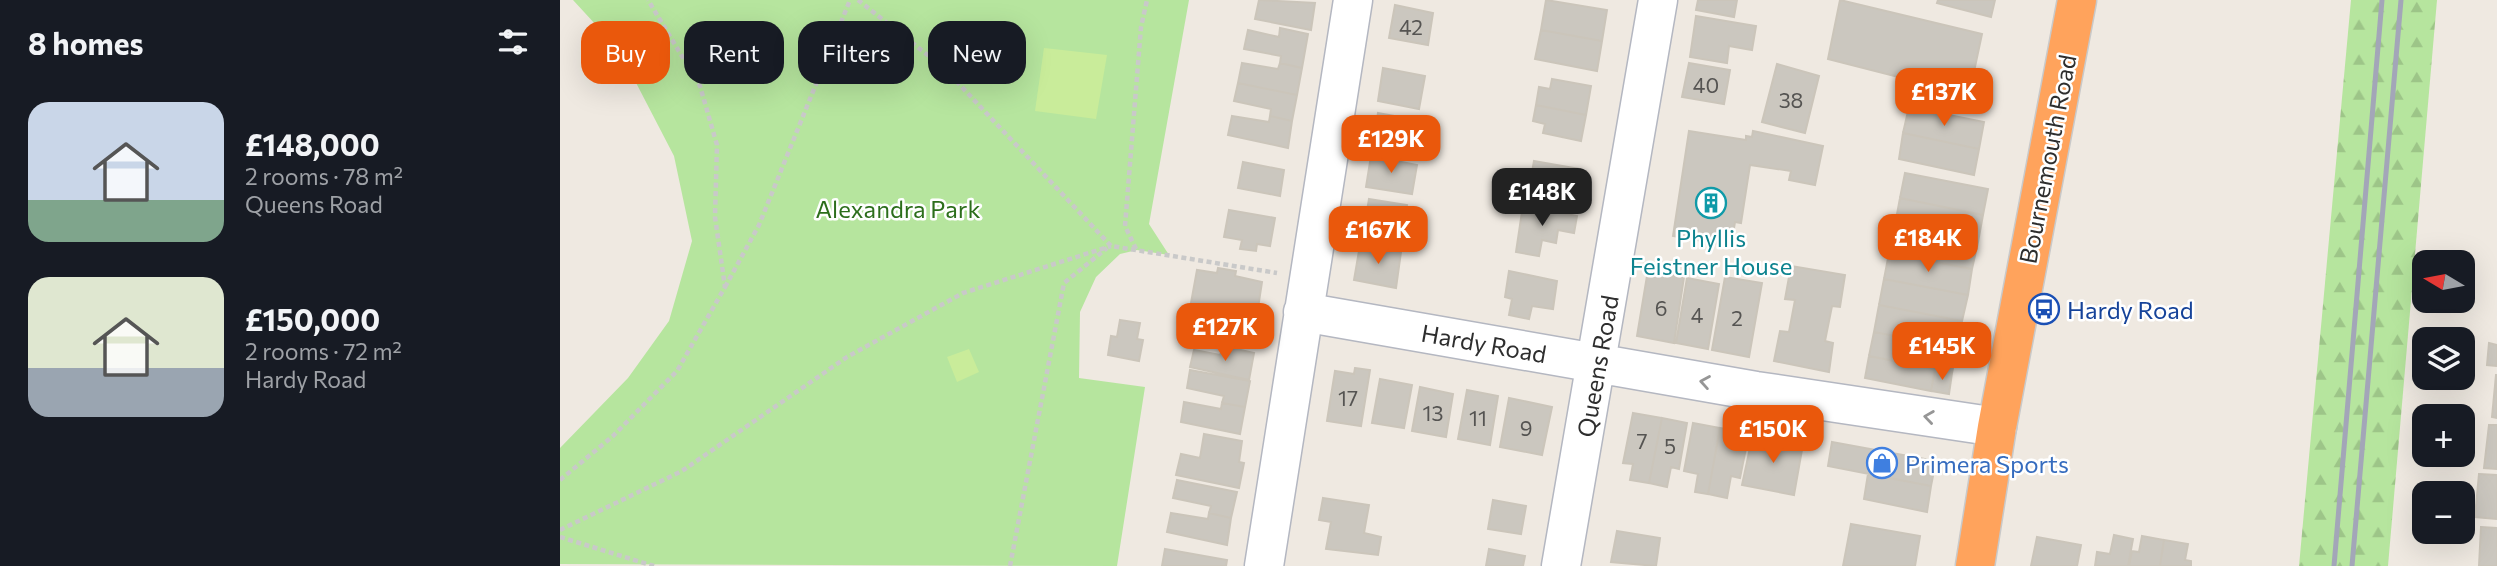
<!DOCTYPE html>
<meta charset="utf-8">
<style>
:root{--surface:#171b24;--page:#20242c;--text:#f1f3f6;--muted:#9ea1a6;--accent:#ea580c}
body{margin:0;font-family:Commissioner,sans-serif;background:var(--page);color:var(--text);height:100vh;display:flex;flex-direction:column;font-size:26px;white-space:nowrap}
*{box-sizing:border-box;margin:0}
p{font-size:23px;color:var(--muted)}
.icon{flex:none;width:38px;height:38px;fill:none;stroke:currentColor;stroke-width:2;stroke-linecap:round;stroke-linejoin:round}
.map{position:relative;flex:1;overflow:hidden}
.panel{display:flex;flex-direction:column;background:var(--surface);width:560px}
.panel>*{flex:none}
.hud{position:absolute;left:21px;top:21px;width:665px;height:63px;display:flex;gap:14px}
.needle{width:46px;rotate:280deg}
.tools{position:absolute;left:1852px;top:250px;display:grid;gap:14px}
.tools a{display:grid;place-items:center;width:63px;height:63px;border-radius:14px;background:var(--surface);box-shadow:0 7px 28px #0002;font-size:35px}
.price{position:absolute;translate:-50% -60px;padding:0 16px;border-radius:14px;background:var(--accent);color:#fff;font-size:23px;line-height:46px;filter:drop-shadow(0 2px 4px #0008)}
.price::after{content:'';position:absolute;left:50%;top:42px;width:21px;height:16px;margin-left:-10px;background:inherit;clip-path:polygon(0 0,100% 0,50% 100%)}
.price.selected{background:#222;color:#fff}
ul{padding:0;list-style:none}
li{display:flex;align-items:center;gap:21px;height:175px;padding:0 28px}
li span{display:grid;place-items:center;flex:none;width:196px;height:140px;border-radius:21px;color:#555}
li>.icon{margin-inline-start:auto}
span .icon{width:84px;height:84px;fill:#fffc;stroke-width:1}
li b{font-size:30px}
h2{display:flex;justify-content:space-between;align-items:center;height:84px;padding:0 28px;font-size:30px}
.chip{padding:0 24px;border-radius:21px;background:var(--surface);box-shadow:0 7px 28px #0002;font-size:24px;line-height:63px}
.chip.selected{background:var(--accent);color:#fff}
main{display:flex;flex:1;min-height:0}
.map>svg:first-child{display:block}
.grass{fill:#b6e59e}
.forest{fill:url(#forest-firs)}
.pitch{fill:#c9ec9a}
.building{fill:#cbc7bf;stroke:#cbc5ba;stroke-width:2}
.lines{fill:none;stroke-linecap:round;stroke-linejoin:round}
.minor-casing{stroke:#b4b7c1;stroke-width:41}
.highway-casing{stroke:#c9c9c9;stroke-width:41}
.path{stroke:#c9c9c9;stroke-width:4.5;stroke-dasharray:5 3.5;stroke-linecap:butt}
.minor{stroke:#fff;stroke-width:38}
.highway{stroke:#ffa35c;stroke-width:38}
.rail{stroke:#a3a6b8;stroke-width:5}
.oneway{stroke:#969696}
.labels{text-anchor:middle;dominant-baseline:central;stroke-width:5;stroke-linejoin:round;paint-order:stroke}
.number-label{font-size:21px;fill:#555452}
.street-label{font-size:24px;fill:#2e2e2e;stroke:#fff}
.park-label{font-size:24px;fill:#2c6e1b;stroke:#fff}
.culture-label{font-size:24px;fill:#0d838f;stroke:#fff}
.transit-label{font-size:24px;fill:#164399;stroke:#fff;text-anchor:start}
.shop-label{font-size:24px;fill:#366cbe;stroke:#fff;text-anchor:start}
</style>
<main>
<section class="panel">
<h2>8 homes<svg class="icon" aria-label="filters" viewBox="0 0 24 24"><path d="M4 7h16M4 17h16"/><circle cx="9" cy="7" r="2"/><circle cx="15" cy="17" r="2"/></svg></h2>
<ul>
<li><span style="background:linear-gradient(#c9d6e8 70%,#7fa58c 0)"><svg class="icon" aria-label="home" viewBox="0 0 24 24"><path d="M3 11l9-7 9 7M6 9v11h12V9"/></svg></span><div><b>£148,000</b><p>2 rooms · 78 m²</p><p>Queens Road</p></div></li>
<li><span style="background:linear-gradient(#dfe7d0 65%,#9aa5b1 0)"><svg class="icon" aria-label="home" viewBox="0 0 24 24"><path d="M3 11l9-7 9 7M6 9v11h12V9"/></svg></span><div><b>£150,000</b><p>2 rooms · 72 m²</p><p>Hardy Road</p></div></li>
</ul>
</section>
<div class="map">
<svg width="1937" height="566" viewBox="0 0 1937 566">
<defs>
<pattern id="forest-firs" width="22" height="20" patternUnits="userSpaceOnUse" patternTransform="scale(1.75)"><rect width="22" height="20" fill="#b6e59e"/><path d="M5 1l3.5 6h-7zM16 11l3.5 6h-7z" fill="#9dc588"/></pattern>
</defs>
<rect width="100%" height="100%" fill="#efe9e1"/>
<!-- grass -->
<path class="grass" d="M 13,0 L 629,0 L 589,224 L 609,255 L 577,250 L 560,254 L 536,277 L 520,312 L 519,378 L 585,387 L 557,566 L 0,564 L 0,448 L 68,378 L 109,321 L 132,241 L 114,156 L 59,50 Z"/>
<!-- forest -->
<path class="forest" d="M 1791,0 L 1877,0 L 1828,566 L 1739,566 Z"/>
<!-- pitch -->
<path class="pitch" d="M 484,48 L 547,55 L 536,119 L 475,111 Z
M 409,349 L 419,372 L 397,382 L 387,357 Z"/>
<!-- building -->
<path class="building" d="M 699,0 L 755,3 L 751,30 L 695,19 Z
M 986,0 L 1047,10 L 1042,41 L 981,30 Z
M 1138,0 L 1177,0 L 1174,17 L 1136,10 Z
M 1280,0 L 1422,34 L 1409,95 L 1268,59 Z
M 1378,0 L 1435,0 L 1431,17 L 1377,3 Z
M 835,5 L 873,13 L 868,45 L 829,38 Z
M 1136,16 L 1196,26 L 1192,50 L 1169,46 L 1167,63 L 1130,57 Z
M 720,28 L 748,34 L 742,68 L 720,63 L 721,56 L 684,49 L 688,30 L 719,37 Z
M 981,30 L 1042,41 L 1037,71 L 975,59 Z
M 682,63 L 718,69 L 720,63 L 742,68 L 737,95 L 678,83 Z
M 1129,63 L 1170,70 L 1164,104 L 1122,97 Z
M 1217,64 L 1259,76 L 1245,133 L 1202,122 Z
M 823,68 L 865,76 L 859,109 L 818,101 Z
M 992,79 L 1031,86 L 1026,115 L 976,105 L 979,87 L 990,89 Z
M 678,83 L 737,95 L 732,121 L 710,116 L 711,109 L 674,101 Z
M 976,105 L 1026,115 L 1021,141 L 983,133 L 985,124 L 973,121 Z
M 1349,107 L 1424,122 L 1419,149 L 1343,133 Z
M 818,113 L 851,119 L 845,150 L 813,144 Z
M 672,116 L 709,122 L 710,116 L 732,121 L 728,148 L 668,135 Z
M 1129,131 L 1186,140 L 1186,136 L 1192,137 L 1193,131 L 1263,146 L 1255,185 L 1229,180 L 1231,171 L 1190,165 L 1181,223 L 1175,222 L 1171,246 L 1113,236 Z
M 1343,133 L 1419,149 L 1414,175 L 1339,159 Z
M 811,156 L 857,165 L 852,194 L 806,187 Z
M 974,161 L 1020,169 L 1013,209 L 967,200 Z
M 683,162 L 724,170 L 720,196 L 678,188 Z
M 1345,173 L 1428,189 L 1423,215 L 1340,198 Z
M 1340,198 L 1423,215 L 1418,242 L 1335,225 Z
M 809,199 L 847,205 L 841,236 L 804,229 Z
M 963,205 L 1017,216 L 1014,233 L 998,230 L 996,243 L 982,240 L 979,256 L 956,252 Z
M 669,210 L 715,218 L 710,246 L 697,244 L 696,251 L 680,249 L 682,240 L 664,237 Z
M 1335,225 L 1418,242 L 1412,269 L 1329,253 Z
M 800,245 L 841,252 L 836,288 L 794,280 Z
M 1329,253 L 1412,269 L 1408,295 L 1324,279 Z
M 1231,266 L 1285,275 L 1280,307 L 1272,306 L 1265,341 L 1273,343 L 1269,372 L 1214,361 L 1220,331 L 1229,332 L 1235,300 L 1225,299 Z
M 658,268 L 676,271 L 675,276 L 702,282 L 698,308 L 704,309 L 700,329 L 667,322 L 666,325 L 652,323 L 652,319 L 629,314 L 637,270 L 657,273 Z
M 1088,270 L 1124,277 L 1114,343 L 1077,336 Z
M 949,271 L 997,281 L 993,309 L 972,306 L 969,319 L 949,315 L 952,299 L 945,297 Z
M 1165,277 L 1202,283 L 1189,357 L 1152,350 Z
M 1127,278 L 1159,284 L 1148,349 L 1116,343 Z
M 1324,279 L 1408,295 L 1402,321 L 1319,305 Z
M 1319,305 L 1402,321 L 1397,348 L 1314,332 Z
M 560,320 L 580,323 L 577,339 L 583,340 L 579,361 L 548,355 L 551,336 L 557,337 Z
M 1314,332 L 1397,348 L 1392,373 L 1309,356 Z
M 1929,343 L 1937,345 L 1937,366 L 1927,365 Z
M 672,348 L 694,353 L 689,380 L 630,367 L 634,350 L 660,355 L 661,353 L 670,354 Z
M 1309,356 L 1375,369 L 1371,391 L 1305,378 Z
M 795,368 L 810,370 L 801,426 L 767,421 L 775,371 L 794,374 Z
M 1375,369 L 1392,373 L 1389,394 L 1371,391 Z
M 630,370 L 690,381 L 685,407 L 662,403 L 664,396 L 627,388 Z
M 1936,375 L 1937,375 L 1937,418 L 1932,417 Z
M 820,379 L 852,385 L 844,428 L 812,423 Z
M 860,387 L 893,394 L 886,437 L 852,431 Z
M 907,390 L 938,396 L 930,445 L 898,439 Z
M 949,398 L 992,407 L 982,455 L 940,447 Z
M 624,402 L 661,409 L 662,403 L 685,407 L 680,434 L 621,422 Z
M 1073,413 L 1102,418 L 1089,483 L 1070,480 L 1073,464 L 1063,463 Z
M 1102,418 L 1127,423 L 1119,469 L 1111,467 L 1107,487 L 1089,483 Z
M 1133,423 L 1160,428 L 1148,494 L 1135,492 L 1138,474 L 1124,471 Z
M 1929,425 L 1937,425 L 1937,469 L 1924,468 Z
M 1160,428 L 1189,433 L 1180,478 L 1171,476 L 1167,498 L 1148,494 Z
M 644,434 L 682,441 L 679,462 L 684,463 L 679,488 L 616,475 L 621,454 L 640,458 Z
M 1193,434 L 1243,444 L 1234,495 L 1182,485 Z
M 1272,442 L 1376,461 L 1371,486 L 1268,466 Z
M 1308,474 L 1371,486 L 1367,512 L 1304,499 Z
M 1919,474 L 1937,475 L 1937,519 L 1915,517 Z
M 617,480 L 677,492 L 671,518 L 649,513 L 651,506 L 613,498 Z
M 763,498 L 809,505 L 804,533 L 821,537 L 818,555 L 766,549 L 771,522 L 759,520 Z
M 933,500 L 966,506 L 961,534 L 928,529 Z
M 611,513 L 648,519 L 649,513 L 671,518 L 667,545 L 607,532 Z
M 1291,524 L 1360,536 L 1355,566 L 1283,566 Z
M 1921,527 L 1937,528 L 1937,566 L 1919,566 Z
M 1057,531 L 1100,538 L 1096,566 L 1051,562 Z
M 1554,535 L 1573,539 L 1568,566 L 1535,566 L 1537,552 L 1550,554 Z
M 1582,536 L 1604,540 L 1600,566 L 1569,566 L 1572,551 L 1579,552 Z
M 1477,537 L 1521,545 L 1517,566 L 1471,566 Z
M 1604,540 L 1628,544 L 1625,560 L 1631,561 L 1631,566 L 1600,566 Z
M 605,549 L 667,560 L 666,566 L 602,566 Z
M 929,549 L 965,556 L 963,566 L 926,566 Z"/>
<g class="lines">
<!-- minor casing -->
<g class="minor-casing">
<path id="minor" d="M 743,312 L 1196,391 L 1437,427
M 704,566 L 793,0
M 1001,566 L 1098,0"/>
</g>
<!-- highway casing -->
<g class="highway-casing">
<path id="highway" d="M 1415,566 L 1437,427 L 1517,0"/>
</g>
<!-- path -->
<path class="path" d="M 298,0 L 384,68 L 551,246 L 717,273
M 576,249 L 565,226 L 581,27 L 587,0
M 165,287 L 199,225 L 290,0
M 0,480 L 53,436 L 117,371 L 165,287 L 155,217 L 157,145 L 140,86 L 88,0
M 0,530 L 122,471 L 287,357 L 403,293 L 551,246
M 0,537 L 94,566
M 450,566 L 504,283 L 547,248"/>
<!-- minor -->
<use href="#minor" class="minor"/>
<!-- highway -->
<use href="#highway" class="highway"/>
<!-- rail -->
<path class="rail" d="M 1774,566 L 1822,0
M 1792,566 L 1841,0"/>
</g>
<!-- one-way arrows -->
<defs><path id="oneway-chevron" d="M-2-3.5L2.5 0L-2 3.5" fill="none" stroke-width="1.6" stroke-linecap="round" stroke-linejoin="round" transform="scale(1.75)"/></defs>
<g class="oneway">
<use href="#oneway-chevron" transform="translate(1145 382) rotate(-170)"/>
<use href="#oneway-chevron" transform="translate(1369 417) rotate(-172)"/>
</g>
<!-- icons -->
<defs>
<g id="building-ring" transform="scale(1.575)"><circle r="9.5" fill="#fff" stroke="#0f9aa8" stroke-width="1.5"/><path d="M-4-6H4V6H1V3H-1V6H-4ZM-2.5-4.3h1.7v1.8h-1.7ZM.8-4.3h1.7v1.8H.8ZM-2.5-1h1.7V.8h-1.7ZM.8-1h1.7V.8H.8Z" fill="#0f9aa8"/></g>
<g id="bus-ring" transform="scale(1.575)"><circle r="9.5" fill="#fff" stroke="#1a4fb4" stroke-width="1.5"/><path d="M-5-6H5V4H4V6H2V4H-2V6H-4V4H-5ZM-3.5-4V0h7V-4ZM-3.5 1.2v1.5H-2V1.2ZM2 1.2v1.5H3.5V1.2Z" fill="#1a4fb4"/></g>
<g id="shop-ring" transform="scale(1.575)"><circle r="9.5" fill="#fff" stroke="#3f7fe0" stroke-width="1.5"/><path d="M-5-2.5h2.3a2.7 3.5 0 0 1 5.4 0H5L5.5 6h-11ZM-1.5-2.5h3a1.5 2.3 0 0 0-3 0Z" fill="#3f7fe0"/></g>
</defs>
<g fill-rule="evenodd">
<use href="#building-ring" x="1151" y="203"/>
<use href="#bus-ring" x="1484" y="309"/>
<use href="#shop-ring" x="1322" y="463"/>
</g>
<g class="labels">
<!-- number labels -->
<g class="number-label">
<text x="851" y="26">42</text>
<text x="1146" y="84">40</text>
<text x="1231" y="99">38</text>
<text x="1101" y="307">6</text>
<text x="1137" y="314">4</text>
<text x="1177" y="317">2</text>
<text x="788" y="397">17</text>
<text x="873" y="412">13</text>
<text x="918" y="417">11</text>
<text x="966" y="427">9</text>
<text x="1082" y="440">7</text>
<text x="1110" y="445">5</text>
</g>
<!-- street labels -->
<g class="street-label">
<text transform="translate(1487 159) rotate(-79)">Bournemouth Road</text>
<text transform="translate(924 343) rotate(10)">Hardy Road</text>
<text transform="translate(1037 366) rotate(-80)">Queens Road</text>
</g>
<!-- park labels -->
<g class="park-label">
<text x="338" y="208">Alexandra Park</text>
</g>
<!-- culture labels -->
<g class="culture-label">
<text x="1151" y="237">Phyllis<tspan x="1151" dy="28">Feistner House</tspan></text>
</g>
<!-- transit labels -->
<g class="transit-label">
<text x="1507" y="309">Hardy Road</text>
</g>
<!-- shop labels -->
<g class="shop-label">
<text x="1345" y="463">Primera Sports</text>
</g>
</g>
</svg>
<div class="tools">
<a><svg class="needle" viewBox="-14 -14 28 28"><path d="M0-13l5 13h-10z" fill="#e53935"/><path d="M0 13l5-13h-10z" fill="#9ea1a6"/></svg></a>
<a><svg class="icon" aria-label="layers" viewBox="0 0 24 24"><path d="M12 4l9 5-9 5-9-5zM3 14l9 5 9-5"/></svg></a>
<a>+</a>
<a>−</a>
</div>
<b class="price" style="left:1384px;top:128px">£137K</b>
<b class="price" style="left:831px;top:175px">£129K</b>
<b class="price selected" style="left:982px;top:228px">£148K</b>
<b class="price" style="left:818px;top:266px">£167K</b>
<b class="price" style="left:1368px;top:274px">£184K</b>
<b class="price" style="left:665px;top:363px">£127K</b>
<b class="price" style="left:1382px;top:382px">£145K</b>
<b class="price" style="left:1213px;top:465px">£150K</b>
<div class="hud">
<a class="chip selected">Buy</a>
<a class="chip">Rent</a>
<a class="chip">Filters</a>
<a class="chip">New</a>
</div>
</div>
</main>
